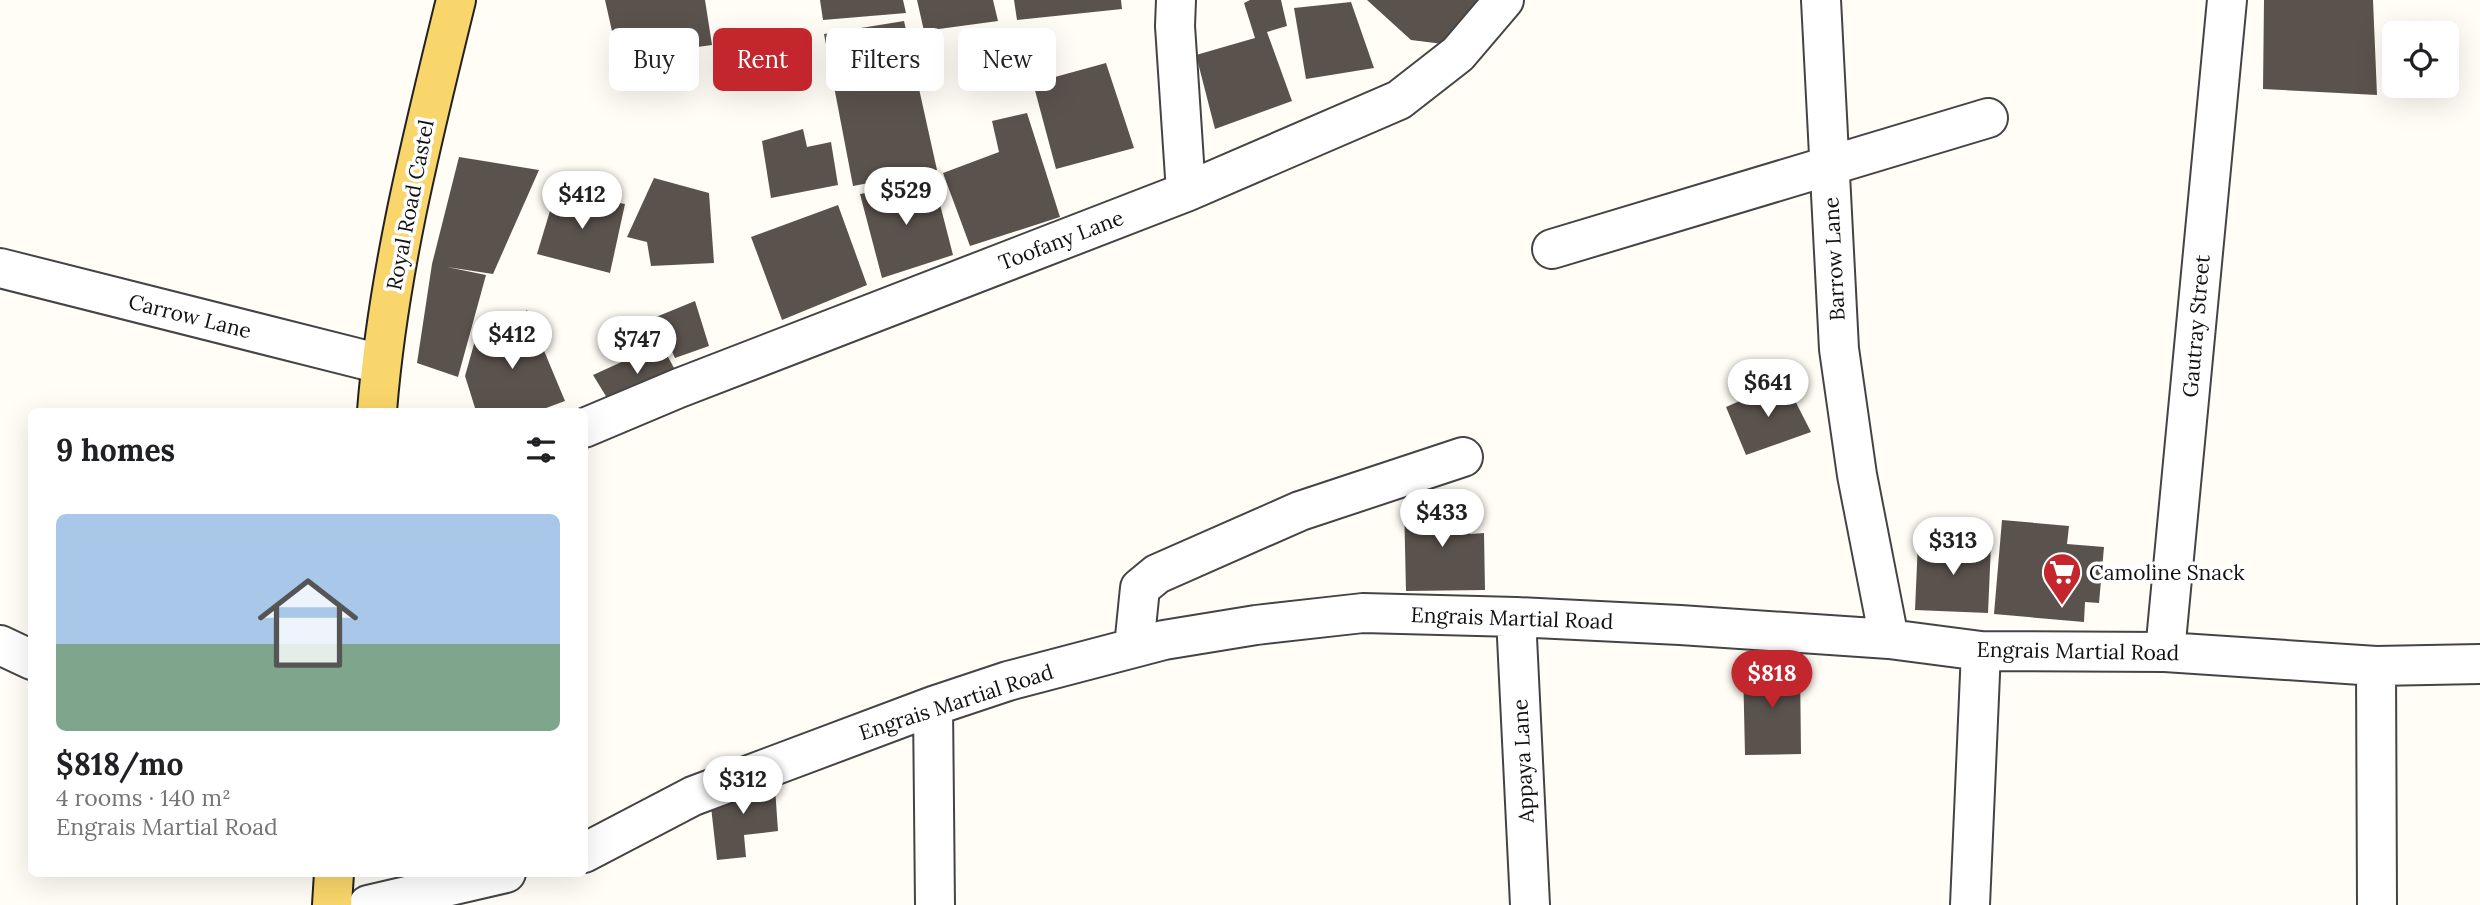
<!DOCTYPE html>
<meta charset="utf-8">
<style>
:root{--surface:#fff;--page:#f2f2f2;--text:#202124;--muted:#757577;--accent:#c4262e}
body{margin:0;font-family:Lora,serif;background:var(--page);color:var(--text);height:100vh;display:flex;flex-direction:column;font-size:26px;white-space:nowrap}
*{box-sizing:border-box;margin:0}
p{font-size:23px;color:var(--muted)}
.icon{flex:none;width:38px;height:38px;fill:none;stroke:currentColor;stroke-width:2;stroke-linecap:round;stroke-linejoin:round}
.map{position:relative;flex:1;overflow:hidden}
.panel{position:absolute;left:28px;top:408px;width:560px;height:469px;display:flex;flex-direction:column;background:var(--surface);border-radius:10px;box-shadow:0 7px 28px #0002}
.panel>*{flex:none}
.guide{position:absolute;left:609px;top:28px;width:665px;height:63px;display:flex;gap:14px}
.fabs{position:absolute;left:2382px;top:21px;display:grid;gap:14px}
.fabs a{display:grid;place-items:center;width:77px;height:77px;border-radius:10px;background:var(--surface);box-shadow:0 7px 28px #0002;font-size:35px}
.price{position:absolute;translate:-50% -60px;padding:0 16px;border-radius:24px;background:#fff;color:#222;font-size:23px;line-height:46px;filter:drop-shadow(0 2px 4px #0008)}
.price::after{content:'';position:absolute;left:50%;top:42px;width:21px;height:16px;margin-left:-10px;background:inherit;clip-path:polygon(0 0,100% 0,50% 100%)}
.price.active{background:var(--accent);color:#fff}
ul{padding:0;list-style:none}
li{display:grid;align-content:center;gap:14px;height:371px;padding:0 28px}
li span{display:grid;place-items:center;height:217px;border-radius:10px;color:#555}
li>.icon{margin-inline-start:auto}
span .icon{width:126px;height:126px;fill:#fffc;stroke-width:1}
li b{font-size:30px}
h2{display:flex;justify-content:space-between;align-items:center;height:84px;padding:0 28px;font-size:30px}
.chip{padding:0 24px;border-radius:10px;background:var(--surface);box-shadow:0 7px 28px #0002;font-size:24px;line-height:63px}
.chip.active{background:var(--accent);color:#fff}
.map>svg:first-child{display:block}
.building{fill:#5a524d}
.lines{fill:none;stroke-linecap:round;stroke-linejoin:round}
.minor-casing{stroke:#444;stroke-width:42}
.major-casing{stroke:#222;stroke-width:42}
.minor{stroke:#fff;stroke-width:38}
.major{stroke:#f9d66b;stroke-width:38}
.labels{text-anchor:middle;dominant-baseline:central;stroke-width:7;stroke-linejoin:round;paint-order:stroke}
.street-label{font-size:21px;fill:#111;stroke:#fff}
.poi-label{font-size:21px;fill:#111;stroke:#fff;text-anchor:start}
</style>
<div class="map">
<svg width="2480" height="905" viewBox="0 0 2480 905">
<rect width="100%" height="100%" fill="#fffdf5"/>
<!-- building -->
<path class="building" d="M 605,0 L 705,0 L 712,45 L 618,58 Z
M 820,0 L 903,0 L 906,13 L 823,20 Z
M 917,0 L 993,0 L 998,21 L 924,31 Z
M 1014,0 L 1121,0 L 1122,9 L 1017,20 Z
M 1250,0 L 1281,0 L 1287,26 L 1267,32 L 1292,101 L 1215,129 L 1196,55 L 1255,38 L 1244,3 Z
M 1367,0 L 1487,0 L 1443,44 L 1411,40 Z
M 2264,0 L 2373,0 L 2377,95 L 2263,89 Z
M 1351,2 L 1374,68 L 1306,79 L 1294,8 Z
M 904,21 L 937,170 L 853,186 L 824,34 Z
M 1106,63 L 1134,148 L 1056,169 L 1033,83 Z
M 1027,113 L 1060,217 L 970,246 L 943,173 L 999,152 L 992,121 Z
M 803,129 L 807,147 L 831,142 L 838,185 L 771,198 L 762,141 Z
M 459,157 L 539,170 L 493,274 L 447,267 L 486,275 L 458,377 L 417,363 L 432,264 Z
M 654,178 L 709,193 L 714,263 L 651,266 L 647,242 L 627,237 Z
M 934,181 L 953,255 L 882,278 L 860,194 Z
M 556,191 L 625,204 L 610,273 L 537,254 Z
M 838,205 L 867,285 L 782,320 L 751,237 Z
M 695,301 L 709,346 L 675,358 L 656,317 Z
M 527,310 L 565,401 L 538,411 L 476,411 L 465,376 L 478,330 L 494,339 Z
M 661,344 L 680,379 L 612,406 L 593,375 Z
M 1785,381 L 1811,432 L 1746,455 L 1726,407 Z
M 1456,501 L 1456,518 L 1470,518 L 1470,534 L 1484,533 L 1485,590 L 1406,591 L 1404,502 Z
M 2002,520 L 2069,526 L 2067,544 L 2104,547 L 2099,603 L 2085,602 L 2084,622 L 1994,614 Z
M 1918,542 L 1991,545 L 1988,613 L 1915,610 Z
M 1800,665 L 1801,754 L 1745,755 L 1743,666 Z
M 774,773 L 778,831 L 744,835 L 746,857 L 717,860 L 710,798 Z"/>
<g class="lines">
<!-- minor casing -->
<g class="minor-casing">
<path id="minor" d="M 1176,0 L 1175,26 L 1186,192
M 1821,0 L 1839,349 L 1857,475 L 1889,639
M 1552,249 L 1988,118
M 0,268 L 381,364
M 584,428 L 679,388 L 1186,192 L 1399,100 L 1458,54 L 1504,0
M 1516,617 L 1530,905
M 0,645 L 32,660
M 1134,647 L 1140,588 L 1157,574 L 1300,511 L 1463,457
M 2165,652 L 2227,0
M 2376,666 L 2377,905
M 933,706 L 935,905
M 584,853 L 693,796 L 933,706 L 1008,681 L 1164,640 L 1256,625 L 1363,613 L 1516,617 L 1680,625 L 1889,639 L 1981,651 L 2165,652 L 2376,666 L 2480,664
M 368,905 L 506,873
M 1970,905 L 1981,651"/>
</g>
<!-- major casing -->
<g class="major-casing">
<path id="major" d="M 377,411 C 388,272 423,135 456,0
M 332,905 L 334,873"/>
</g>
<!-- minor -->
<use href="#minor" class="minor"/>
<!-- major -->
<use href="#major" class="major"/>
</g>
<!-- icons -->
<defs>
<g id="supermarket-pin" transform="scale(2.0125)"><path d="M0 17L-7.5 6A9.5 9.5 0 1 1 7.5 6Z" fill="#c4262e" stroke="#fff"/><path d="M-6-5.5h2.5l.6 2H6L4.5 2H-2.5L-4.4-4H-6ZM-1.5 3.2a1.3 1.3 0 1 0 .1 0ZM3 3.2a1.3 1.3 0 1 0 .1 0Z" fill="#fff"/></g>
</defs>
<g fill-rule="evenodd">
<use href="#supermarket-pin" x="2062" y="572"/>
</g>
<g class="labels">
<!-- street labels -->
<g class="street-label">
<text transform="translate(410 205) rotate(-79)">Royal Road Castel</text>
<text transform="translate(1061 240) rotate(-21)">Toofany Lane</text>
<text transform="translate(1834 259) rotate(-93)">Barrow Lane</text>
<text transform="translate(190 316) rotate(14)">Carrow Lane</text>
<text transform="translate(2196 326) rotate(-85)">Gautray Street</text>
<text transform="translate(1512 618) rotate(2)">Engrais Martial Road</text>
<text transform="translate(2078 651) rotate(1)">Engrais Martial Road</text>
<text transform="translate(956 702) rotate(-18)">Engrais Martial Road</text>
<text transform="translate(1523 761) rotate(-93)">Appaya Lane</text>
</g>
<!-- poi labels -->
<g class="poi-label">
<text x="2089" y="572">Camoline Snack</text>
</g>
</g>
</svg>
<div class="fabs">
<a><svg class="icon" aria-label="locate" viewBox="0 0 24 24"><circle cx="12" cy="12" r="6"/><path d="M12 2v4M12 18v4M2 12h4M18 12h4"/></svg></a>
</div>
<b class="price" style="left:906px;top:227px">$529</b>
<b class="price" style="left:582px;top:231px">$412</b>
<b class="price" style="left:512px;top:371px">$412</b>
<b class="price" style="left:637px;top:376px">$747</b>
<b class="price" style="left:1768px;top:419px">$641</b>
<b class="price" style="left:1442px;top:549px">$433</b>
<b class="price" style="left:1953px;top:577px">$313</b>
<b class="price active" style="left:1772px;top:710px">$818</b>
<b class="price" style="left:743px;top:816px">$312</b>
<div class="guide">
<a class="chip">Buy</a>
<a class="chip active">Rent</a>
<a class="chip">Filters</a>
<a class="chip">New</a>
</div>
<section class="panel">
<h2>9 homes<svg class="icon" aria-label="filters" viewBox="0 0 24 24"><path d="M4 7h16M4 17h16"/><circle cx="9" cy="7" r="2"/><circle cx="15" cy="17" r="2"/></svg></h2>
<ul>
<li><span style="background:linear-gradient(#a9c7e8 60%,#7fa58c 0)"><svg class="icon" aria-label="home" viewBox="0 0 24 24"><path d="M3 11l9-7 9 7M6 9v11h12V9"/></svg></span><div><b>$818/mo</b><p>4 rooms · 140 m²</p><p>Engrais Martial Road</p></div></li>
</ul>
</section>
</div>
